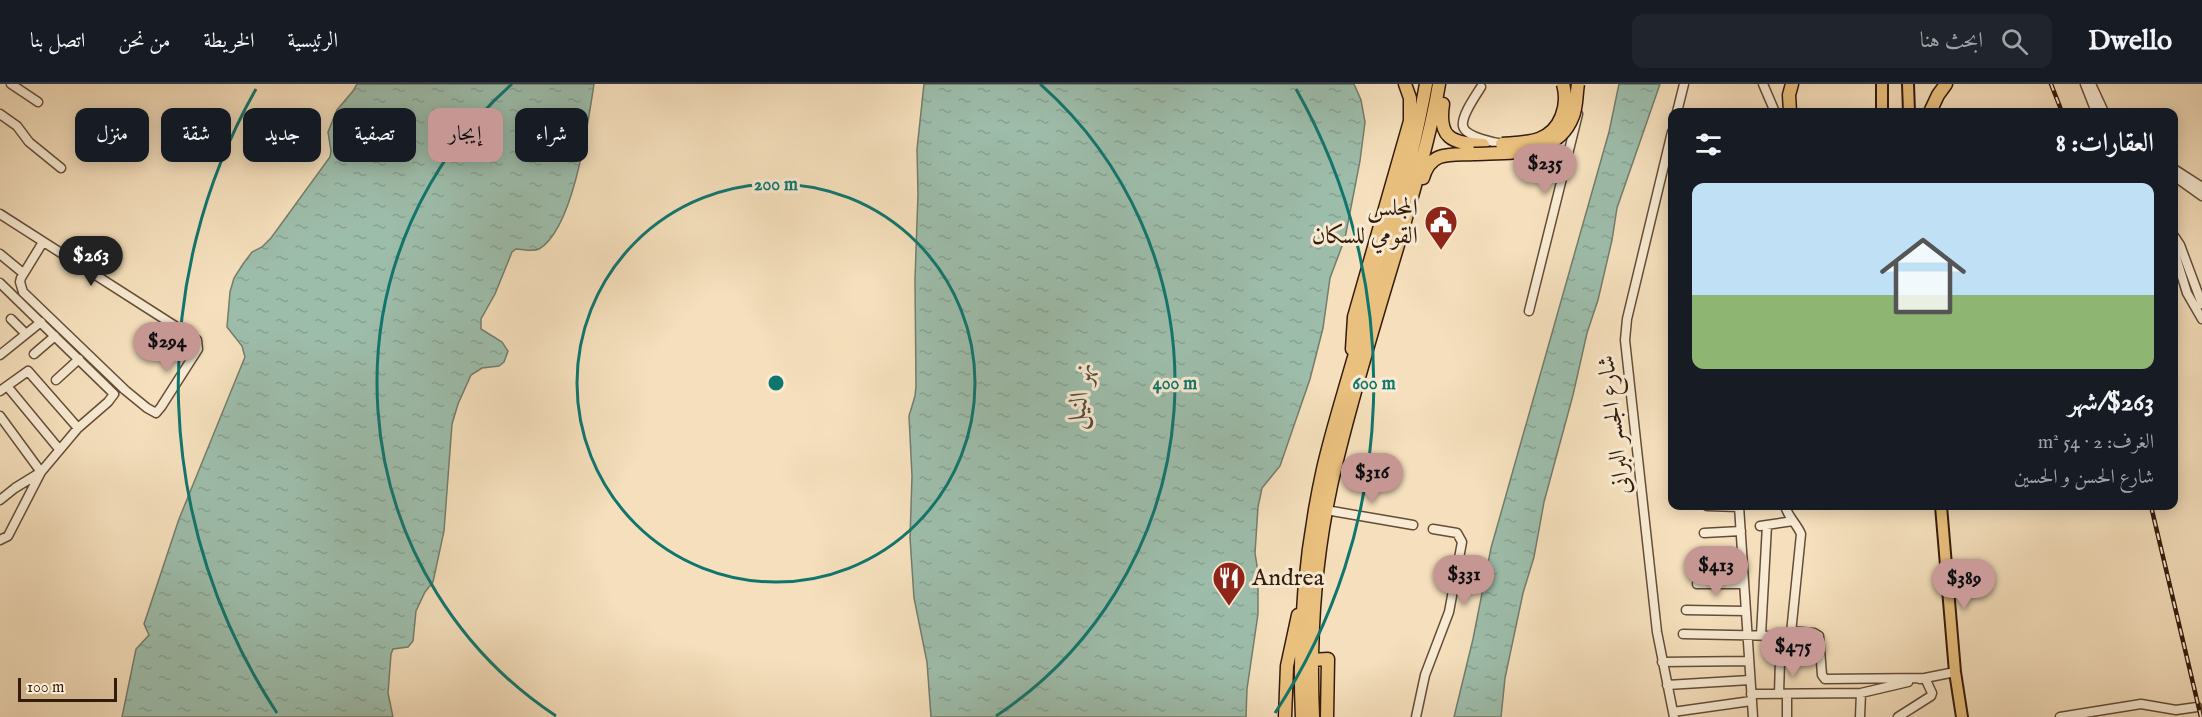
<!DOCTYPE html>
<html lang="ar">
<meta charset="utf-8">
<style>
:root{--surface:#171b24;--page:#20242c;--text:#f1f3f6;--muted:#9ea1a6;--line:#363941;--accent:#c59692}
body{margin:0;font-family:"IM FELL English",Amiri,serif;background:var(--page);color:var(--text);direction:rtl;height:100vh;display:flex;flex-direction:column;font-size:22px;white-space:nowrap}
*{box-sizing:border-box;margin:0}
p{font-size:20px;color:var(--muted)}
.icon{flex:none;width:33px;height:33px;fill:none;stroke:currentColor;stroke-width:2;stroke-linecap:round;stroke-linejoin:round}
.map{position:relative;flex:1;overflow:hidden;direction:ltr}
.side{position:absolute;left:1668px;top:24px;width:510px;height:402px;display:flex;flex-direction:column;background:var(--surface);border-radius:12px;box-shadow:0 3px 15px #0003;direction:rtl}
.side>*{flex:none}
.banner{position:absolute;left:18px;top:24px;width:570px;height:54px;direction:rtl;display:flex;gap:12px}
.scale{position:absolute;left:18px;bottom:15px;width:99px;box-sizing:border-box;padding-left:6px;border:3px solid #341c0c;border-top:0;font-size:16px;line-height:21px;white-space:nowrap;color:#341c0c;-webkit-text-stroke:4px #f8ead3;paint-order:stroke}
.price{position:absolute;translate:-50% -51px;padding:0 14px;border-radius:21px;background:var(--accent);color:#111;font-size:20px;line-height:39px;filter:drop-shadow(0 2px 3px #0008)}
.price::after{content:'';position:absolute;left:50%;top:36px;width:18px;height:14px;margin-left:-9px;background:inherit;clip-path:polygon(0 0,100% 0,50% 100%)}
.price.active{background:#222;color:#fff}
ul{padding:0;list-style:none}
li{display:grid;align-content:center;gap:12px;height:318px;padding:0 24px}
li+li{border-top:2px solid var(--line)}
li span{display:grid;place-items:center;height:186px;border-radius:12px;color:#555}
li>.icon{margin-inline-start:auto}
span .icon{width:108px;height:108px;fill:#fffc;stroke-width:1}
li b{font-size:26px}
h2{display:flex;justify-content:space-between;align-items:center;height:72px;padding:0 24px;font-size:26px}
.chip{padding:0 21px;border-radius:12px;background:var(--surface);box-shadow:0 3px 15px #0003;font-size:21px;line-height:54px}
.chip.active{background:var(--accent);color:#111}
header{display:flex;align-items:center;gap:36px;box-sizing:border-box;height:84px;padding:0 30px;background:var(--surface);border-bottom:2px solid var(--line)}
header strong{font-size:28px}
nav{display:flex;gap:33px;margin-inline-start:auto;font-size:21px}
.search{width:420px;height:54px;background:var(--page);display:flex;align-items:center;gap:15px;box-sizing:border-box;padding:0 21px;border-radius:12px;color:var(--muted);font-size:22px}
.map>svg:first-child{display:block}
.water{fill:url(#water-ripples);stroke:#737d6b;stroke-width:1.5}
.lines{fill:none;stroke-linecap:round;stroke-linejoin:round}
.minor-casing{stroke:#644d38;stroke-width:11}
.major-casing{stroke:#341c0c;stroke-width:14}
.highway-casing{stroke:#341c0c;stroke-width:15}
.minor{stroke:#f8ead3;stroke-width:8}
.major{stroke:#eac07e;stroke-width:10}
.highway{stroke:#eac07e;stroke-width:12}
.rail-casing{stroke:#341c0c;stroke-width:4.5}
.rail{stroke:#f8ead3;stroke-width:2;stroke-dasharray:7;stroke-linecap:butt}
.highway-bridge-casing{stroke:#341c0c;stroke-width:15;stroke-linecap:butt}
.highway-bridge{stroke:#eac07e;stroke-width:12}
.ring{fill:none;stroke:#0f766e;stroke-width:3}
.labels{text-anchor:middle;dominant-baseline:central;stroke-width:6;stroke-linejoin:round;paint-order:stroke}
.poi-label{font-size:24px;fill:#341c0c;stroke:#f8ead3;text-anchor:end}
.street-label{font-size:24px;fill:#341c0c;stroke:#f8ead3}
.water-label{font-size:26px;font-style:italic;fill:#544c3c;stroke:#f8ead3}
.centre{fill:#0f766e;stroke:#f8ead3;stroke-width:3}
.ring-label{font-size:18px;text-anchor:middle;font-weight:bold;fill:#0f766e;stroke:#f8ead3;stroke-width:6;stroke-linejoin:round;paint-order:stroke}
</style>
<header>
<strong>Dwello</strong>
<div class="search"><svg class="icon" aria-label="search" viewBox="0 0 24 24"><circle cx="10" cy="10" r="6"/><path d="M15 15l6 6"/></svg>ابحث هنا</div>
<nav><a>الرئيسية</a><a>الخريطة</a><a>من نحن</a><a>اتصل بنا</a></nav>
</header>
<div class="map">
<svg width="2202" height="633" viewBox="0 0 2202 633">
<defs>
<pattern id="water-ripples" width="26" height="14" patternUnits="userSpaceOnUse" patternTransform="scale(1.5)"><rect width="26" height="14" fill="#9dbdab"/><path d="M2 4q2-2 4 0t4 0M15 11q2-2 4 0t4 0" fill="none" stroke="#88a292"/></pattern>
</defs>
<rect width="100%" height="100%" fill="#f5dfbc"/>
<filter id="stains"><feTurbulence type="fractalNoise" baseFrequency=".00333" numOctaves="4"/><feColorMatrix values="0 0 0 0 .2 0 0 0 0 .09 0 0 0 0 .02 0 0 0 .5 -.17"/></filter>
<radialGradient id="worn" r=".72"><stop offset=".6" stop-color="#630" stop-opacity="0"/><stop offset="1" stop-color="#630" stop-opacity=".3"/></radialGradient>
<!-- water -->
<path class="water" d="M 357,0 L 594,0 C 588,38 574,145 539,165 C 533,168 523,165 516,165 L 512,168 L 495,210 L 481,235 L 481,245 L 502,258 L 508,267 L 504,278 L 499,282 L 482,284 L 471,291 L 458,320 L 452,340 L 444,447 L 433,498 L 425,508 L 416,527 L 413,557 L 408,563 L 393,565 L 391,570 L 388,609 L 393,633 L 122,633 L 136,565 L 149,551 L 144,540 L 179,435 L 245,273 L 242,262 L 227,243 L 230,208 L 234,194 L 243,180 L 252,168 L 262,163 L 271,154 L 330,73 L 331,67 L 328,48 L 337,26 L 353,7 Z
M 924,0 L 1354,0 L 1361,16 L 1365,38 L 1360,77 L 1345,154 L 1330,194 L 1323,244 L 1310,295 L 1280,382 L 1262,404 L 1258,423 L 1255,469 L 1258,488 L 1258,530 L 1247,605 L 1246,633 L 931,633 L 927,578 L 914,514 L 910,454 L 912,392 L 909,332 L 915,312 L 916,302 L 915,195 L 918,110 L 917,65 Z
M 1619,0 L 1660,0 L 1617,124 L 1612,156 L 1598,216 L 1587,249 L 1573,311 L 1544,418 L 1534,473 L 1523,509 L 1505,594 L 1501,633 L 1454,633 L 1473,555 L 1491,464 L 1609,48 Z"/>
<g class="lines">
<!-- minor casing -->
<g class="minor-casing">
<path id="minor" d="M 11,0 L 38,18
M 1763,0 L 1775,28
M 2085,0 L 2096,28
M 2091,0 L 2104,28
M 1481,3 C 1476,11 1461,32 1463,42 C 1465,53 1495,59 1505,60
M 1677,28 L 1684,0
M 0,30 L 17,42 L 29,58 L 61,84
M 1672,48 L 1627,235 L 1625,256 L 1657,548 L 1674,633
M 2174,85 L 2202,103
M 2174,92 L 2202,112
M 0,130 L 197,256 L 198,265 L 161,323 L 156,329 L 147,324 L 125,306 L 23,208 L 20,198 L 21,194 L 43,158
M 2174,152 L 2180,161 L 2202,220
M 2174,167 L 2187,209 L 2202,235
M 0,170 L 23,189
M 0,199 L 114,310 L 108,318 L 78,344 L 41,388 L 8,452 L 0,456
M 1529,227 L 1578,30
M 11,235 L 26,250
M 34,270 L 55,252
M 0,271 L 41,238
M 56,296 L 79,275
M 7,302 L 59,365
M 0,307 L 28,287 L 78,344
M 0,332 L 41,388
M 0,416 L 15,404 L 41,388
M 1707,422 L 1739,423
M 1739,422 L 1753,633
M 1326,426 L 1413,441
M 1760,442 L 1793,437
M 1704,449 L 1741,447
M 1699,474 L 1742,475
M 1697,500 L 1744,500
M 1686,526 L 1745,527
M 1791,547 L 1814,549 L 1819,552 L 1822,591 L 1825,595 L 1925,594 L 1932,609 L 1931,612 L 1898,633
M 1683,550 L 1785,552 L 1791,549 L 1801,450 C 1797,440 1788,433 1785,422
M 1761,551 L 1767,441
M 1662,578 L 1749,577
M 1920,595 L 1955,588
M 1667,601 L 1750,596
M 1751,610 L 1861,609 L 1908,598
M 1779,610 L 1780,576
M 1673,628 L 1751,617
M 1416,633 L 1425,591 L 1449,528 L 1462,458 L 1457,449 L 1433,445
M 1787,633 L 1787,610
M 1860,633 L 1861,609
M 2060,633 L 2141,620 L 2176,626 L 2197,623"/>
</g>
<!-- major casing -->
<g class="major-casing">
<path id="major" d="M 1908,0 L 1909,28
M 1882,28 L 1882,0
M 1941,422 L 1955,588 L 1962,633"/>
</g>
<!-- highway casing -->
<g class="highway-casing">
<path id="highway" d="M 1443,20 C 1438,54 1451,59 1483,61
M 1790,28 L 1789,11 L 1792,0
M 1930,28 L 1938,11 L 1946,0
M 1423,94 C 1431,66 1451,71 1474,70
M 1352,265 L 1354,233 L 1410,37 L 1410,14 L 1405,0
M 1311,576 L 1328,575 L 1327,633
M 1285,633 L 1287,582 L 1298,531
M 1302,633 C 1298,550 1305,467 1323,385 C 1331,350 1342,315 1352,280 C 1379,188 1409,95 1426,0
M 1313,633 C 1309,545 1316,458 1338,372 C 1357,294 1381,218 1404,141 C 1417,94 1431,48 1439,0"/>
</g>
<!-- minor -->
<use href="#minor" class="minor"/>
<!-- major -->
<use href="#major" class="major"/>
<!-- highway -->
<use href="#highway" class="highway"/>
<!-- rail casing -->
<g class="rail-casing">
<path id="rail" d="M 2051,0 L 2062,28
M 2151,422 L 2201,633"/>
</g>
<!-- rail -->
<use href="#rail" class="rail"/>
<!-- highway-bridge casing -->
<g class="highway-bridge-casing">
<path id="highway-bridge" d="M 1502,60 C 1514,59 1528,59 1539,55 C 1561,47 1569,21 1563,0
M 1474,70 C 1510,68 1558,73 1573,32 C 1577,22 1576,11 1578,0"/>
</g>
<!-- highway-bridge -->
<use href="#highway-bridge" class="highway-bridge"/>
</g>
<!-- distance rings -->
<g class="ring">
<circle cx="776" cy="299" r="199"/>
<path d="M556 632A399 399 0 0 1 512 0M1040 0A399 399 0 0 1 996 632"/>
<path d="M277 629A598 598 0 0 1 256 5M1296 5A598 598 0 0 1 1275 629"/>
</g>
<!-- icons -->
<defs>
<g id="civic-pin" transform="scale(1.725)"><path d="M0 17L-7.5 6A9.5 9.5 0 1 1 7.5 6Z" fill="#8f2418" stroke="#f8ead3"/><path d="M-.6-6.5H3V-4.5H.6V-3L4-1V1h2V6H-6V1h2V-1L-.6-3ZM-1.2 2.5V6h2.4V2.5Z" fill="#fff"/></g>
<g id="restaurant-pin" transform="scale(1.725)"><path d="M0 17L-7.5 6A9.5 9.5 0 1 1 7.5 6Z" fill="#8f2418" stroke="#f8ead3"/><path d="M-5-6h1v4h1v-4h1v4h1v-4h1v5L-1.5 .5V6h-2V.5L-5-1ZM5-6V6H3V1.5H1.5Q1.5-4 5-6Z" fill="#fff"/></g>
</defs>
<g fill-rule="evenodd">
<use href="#civic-pin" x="1441" y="138"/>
<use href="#restaurant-pin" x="1229" y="494"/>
</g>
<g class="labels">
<!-- poi labels -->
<g class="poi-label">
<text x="1418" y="124">المجلس<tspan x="1418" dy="28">القومي للسكان</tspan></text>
<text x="1252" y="494" text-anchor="start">Andrea</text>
</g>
<!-- street labels -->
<g class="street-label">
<text transform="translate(1615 341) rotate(-97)">شارع الجسر البرانى</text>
</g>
<!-- water labels -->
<g class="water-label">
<text transform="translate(1080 312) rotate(-82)">نهر النيل</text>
</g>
</g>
<circle cx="776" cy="299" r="9" class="centre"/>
<g class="ring-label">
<text x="776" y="106">200 m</text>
<text x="1175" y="305">400 m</text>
<text x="1374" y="305">600 m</text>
</g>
<rect width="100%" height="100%" filter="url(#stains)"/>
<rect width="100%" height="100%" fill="url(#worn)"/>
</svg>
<div class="scale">100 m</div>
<b class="price" style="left:1545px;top:111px">$235</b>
<b class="price active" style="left:91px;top:203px">$263</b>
<b class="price" style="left:167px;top:289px">$294</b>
<b class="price" style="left:1372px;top:420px">$316</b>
<b class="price" style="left:1716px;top:513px">$413</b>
<b class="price" style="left:1464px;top:522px">$331</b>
<b class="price" style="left:1964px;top:526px">$389</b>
<b class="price" style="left:1793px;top:594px">$475</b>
<div class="banner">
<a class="chip">شراء</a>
<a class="chip active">إيجار</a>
<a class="chip">تصفية</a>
<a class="chip">جديد</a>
<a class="chip">شقة</a>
<a class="chip">منزل</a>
</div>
<section class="side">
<h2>العقارات: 8<svg class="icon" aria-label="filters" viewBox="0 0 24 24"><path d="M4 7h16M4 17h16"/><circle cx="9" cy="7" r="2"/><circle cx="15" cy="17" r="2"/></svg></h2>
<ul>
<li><span style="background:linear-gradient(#bfe0f5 60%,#8fb573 0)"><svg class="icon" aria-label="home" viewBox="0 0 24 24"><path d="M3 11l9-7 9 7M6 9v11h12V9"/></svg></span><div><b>$263/شهر</b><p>الغرف: 2 · 54 m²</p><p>شارع الحسن و الحسين</p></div></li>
</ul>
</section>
</div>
